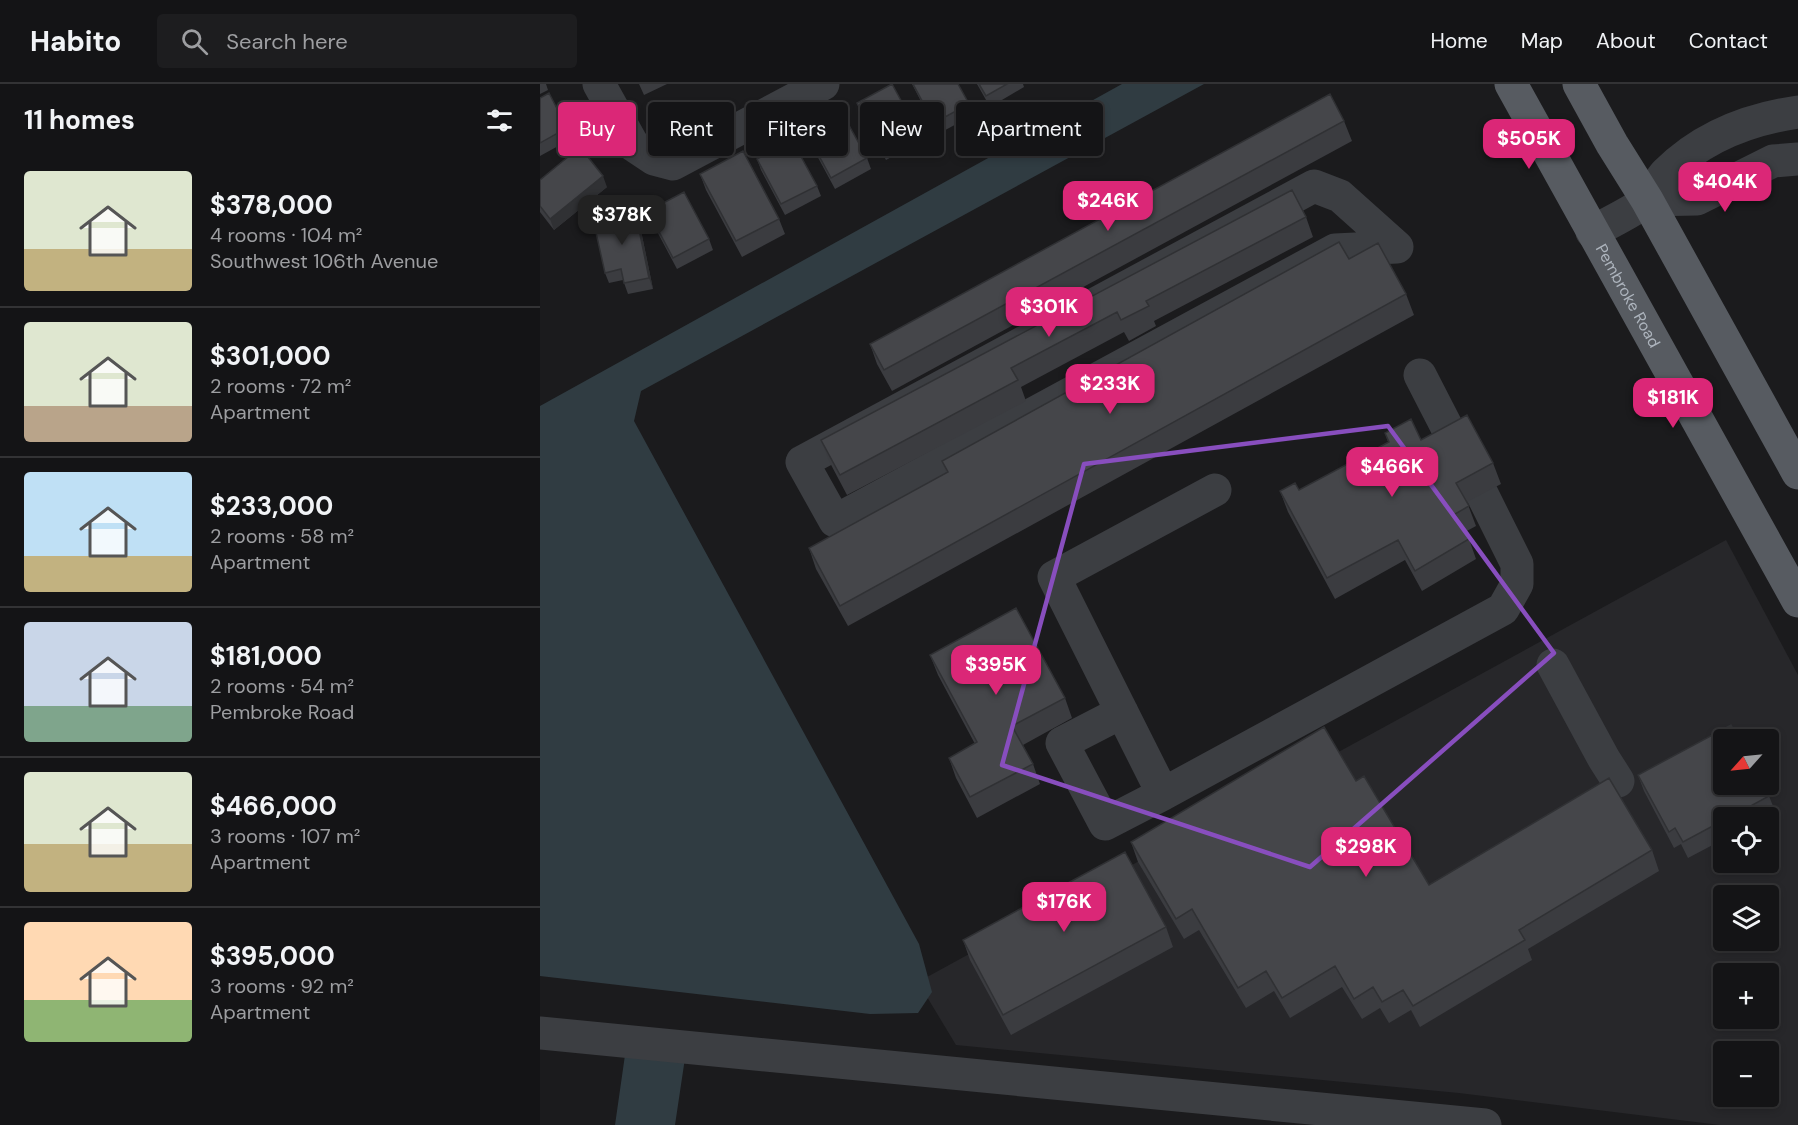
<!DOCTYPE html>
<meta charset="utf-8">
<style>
:root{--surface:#141416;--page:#1d1d1f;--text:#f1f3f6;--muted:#9d9ea1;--line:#333335;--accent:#db2777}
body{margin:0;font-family:"DM Sans",sans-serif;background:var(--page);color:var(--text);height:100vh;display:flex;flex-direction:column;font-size:22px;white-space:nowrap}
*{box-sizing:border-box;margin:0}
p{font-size:20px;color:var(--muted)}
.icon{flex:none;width:33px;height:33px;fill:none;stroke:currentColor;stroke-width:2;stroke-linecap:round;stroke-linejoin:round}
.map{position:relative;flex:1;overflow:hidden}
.sheet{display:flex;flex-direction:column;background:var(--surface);width:540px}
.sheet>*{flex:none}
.guide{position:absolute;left:18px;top:18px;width:570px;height:54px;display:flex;gap:12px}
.needle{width:39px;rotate:243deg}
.controls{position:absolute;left:1173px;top:645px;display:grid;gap:12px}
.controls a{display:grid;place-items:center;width:66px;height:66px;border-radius:6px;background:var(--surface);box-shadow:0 3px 9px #0003,0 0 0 2px var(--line);font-size:30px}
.price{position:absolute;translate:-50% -51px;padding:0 14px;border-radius:12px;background:var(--accent);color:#fff;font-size:20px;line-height:39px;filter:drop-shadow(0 2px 3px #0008)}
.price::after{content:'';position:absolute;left:50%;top:36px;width:18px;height:14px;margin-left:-9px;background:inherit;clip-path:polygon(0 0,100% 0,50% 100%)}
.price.on{background:#222;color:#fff}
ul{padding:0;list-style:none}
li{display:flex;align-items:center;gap:18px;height:150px;padding:0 24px}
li+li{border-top:2px solid var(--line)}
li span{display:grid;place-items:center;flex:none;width:168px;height:120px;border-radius:6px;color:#555}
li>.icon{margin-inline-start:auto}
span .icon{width:72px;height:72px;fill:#fffc;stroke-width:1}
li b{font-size:26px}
h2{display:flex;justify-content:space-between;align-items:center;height:72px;padding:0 24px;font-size:26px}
.chip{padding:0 21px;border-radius:6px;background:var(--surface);box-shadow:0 3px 9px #0003,0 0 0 2px var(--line);font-size:21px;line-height:54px}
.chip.on{background:var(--accent);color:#fff}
header{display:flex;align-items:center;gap:36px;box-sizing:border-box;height:84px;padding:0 30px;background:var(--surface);border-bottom:2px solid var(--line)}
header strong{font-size:28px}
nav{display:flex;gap:33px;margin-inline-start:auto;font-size:21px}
.search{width:420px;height:54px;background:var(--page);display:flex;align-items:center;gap:15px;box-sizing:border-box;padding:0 21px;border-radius:6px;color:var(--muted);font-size:22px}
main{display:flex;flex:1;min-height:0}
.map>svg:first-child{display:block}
.built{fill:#27272a;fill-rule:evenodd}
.water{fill:#303c42}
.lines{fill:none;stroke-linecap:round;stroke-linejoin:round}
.minor{stroke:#3c3e42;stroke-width:33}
.major{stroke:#575b61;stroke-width:33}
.wall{fill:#3b3c40}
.shaded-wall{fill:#303134}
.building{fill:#45464a;stroke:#303134;stroke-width:1.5}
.marked{fill:none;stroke:#884ebe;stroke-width:4.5;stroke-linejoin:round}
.labels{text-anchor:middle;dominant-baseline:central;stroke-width:6;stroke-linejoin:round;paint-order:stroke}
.street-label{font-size:16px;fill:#adb4bd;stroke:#161618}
</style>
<header>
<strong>Habito</strong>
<div class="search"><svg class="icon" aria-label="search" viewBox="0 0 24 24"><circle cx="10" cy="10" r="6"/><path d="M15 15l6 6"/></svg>Search here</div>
<nav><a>Home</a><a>Map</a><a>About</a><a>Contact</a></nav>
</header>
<main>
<section class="sheet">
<h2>11 homes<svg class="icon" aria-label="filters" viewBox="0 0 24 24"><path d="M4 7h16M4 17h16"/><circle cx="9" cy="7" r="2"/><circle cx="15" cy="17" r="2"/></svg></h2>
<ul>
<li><span style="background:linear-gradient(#dfe7d0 65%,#c2b280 0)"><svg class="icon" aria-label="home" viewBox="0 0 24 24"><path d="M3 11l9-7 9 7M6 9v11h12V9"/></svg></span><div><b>$378,000</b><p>4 rooms · 104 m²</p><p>Southwest 106th Avenue</p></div></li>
<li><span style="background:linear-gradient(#dfe7d0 70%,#b9a48a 0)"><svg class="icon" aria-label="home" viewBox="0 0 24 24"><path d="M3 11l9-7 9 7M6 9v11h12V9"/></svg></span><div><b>$301,000</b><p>2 rooms · 72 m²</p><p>Apartment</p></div></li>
<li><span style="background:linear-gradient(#bfe0f5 70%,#c2b280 0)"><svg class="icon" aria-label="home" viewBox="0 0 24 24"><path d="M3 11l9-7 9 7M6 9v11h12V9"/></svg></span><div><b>$233,000</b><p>2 rooms · 58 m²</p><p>Apartment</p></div></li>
<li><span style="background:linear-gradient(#c9d6e8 70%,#7fa58c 0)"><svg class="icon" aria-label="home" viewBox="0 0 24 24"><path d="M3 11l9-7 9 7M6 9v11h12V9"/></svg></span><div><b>$181,000</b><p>2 rooms · 54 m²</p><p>Pembroke Road</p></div></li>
<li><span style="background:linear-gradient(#dfe7d0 60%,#c2b280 0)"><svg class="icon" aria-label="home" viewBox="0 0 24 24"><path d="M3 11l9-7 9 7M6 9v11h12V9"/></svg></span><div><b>$466,000</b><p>3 rooms · 107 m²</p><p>Apartment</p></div></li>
<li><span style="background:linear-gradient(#ffd9b3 65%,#8fb573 0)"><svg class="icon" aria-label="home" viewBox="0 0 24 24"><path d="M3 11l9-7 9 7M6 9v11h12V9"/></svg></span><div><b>$395,000</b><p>3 rooms · 92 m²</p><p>Apartment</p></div></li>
</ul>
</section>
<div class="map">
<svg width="1258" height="1041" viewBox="0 0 1258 1041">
<rect width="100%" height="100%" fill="#1b1b1d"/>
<!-- built -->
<path class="built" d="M 1186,456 L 1258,591 L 1258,1041 L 1180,1041 L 919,1009 L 416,961 L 378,898 ZM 1184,656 L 1228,656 L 1228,700 L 1184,700 ZM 1184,734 L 1228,734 L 1228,778 L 1184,778 ZM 1184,812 L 1228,812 L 1228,856 L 1184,856 ZM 1184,890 L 1228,890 L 1228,934 L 1184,934 ZM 1184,968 L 1228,968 L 1228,1012 L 1184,1012 Z"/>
<!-- water -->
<path class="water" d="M 582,0 L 664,0 L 101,307 L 94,337 L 379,860 L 392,908 L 378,929 L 330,930 L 0,892 L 0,322 Z
M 86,964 L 145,974 L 135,1041 L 75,1041 Z"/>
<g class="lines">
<!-- minor -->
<path class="minor" d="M 59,0 L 93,61 L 114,75 L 133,80 L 283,0
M 774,102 L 800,112 L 857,163 L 795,166 L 295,437 L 262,378 Z
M 1107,116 L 1157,115 L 1233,77 L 1258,75
M 1052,148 C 1065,141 1098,125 1107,116 C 1115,108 1118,97 1126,89 C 1162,53 1209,35 1258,28
M 880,291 L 916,361
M 675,406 L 514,493 L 623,710 L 963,525 L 977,500 L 977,480 L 942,410
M 1013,581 L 1064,675 L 1078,697
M 582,628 L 522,659 L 565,740 L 623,710
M 0,949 L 945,1041"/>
<!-- major -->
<g class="major">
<path id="s1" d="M 971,0 L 1258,517"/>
<path d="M 1039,0 L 1072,60 L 1107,116 L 1258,389"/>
</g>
</g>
<!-- wall -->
<path class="wall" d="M 0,0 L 6,0 L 8,6 L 0,10 Z
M 99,0 L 127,0 L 104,11 Z
M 372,0 L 418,0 L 429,20 L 433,31 L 398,50 Z
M 437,0 L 483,0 L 484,3 L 450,23 Z
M 0,14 L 27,44 L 31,55 L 0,72 Z
M 317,19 L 377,46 L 381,57 L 346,76 L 321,30 Z
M 804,37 L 812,57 L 352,307 L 337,280 L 330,260 Z
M 264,44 L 327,74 L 331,85 L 295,105 L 268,55 Z
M 217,75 L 277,102 L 281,112 L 245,131 L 221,86 Z
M 160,90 L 239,135 L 245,150 L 202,173 L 166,106 Z
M 0,96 L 67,103 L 14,146 L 0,128 Z
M 95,126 L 99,137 L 113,205 L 88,210 L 83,196 L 69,199 L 65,189 Z
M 108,127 L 169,155 L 173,166 L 137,185 L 112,138 Z
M 766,133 L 773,153 L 614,237 L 616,242 L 589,257 L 584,248 L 481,303 L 486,317 L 307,411 L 289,377 L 281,356 Z
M 809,175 L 866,210 L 874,231 L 308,542 L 276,485 L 269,464 L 406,389 L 402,377 Z
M 845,349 L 881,356 L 953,379 L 961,400 L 927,418 L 936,442 L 925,448 L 929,455 L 936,475 L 882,507 L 865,476 L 795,515 L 748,428 L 740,407 L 759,406 L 848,358 Z
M 390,571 L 525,614 L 532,634 L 483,661 L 493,680 L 500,700 L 437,734 L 416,694 L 409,674 L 435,660 L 398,591 Z
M 1098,691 L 1229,712 L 1235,727 L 1224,734 L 1184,734 L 1184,755 L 1148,774 L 1141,760 L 1134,764 L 1104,707 Z
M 816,697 L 889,801 L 1112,766 L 1119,787 L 988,865 L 992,876 L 880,943 L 871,926 L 849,939 L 840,924 L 822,935 L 802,903 L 750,934 L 734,907 L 706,924 L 659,846 L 644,855 L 598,778 L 591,758 Z
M 626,843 L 633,863 L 471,951 L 430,876 L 423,856 Z"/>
<!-- shaded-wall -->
<path class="shaded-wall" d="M 63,92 L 67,103 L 14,146 L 10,135 Z
M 95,126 L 99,137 L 113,205 L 109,194 Z"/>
<!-- building -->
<path class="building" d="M 352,0 L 377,46 L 342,65 L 317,19 Z
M 373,0 L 418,0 L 429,20 L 394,39 Z
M 439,0 L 467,0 L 446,12 Z
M 9,9 L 27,44 L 0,59 L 0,14 Z
M 790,10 L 804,37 L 344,286 L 330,260 Z
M 300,25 L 327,74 L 291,94 L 264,44 Z
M 252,56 L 277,102 L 241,120 L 217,75 Z
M 40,63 L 63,92 L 10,135 L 0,122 L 0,96 Z
M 203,67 L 239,135 L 196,157 L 160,90 Z
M 752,106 L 766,133 L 606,217 L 609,222 L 581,236 L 577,228 L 471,284 L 478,296 L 300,391 L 281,356 Z
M 144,108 L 169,155 L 133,174 L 108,127 Z
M 95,126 L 109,194 L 84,199 L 81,185 L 65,189 L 53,135 Z
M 799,158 L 809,175 L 838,159 L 866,210 L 300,522 L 269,464 L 408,388 L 402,377 Z
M 927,331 L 953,379 L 916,399 L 929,422 L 915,430 L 929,455 L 875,487 L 858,456 L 787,494 L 740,407 L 755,399 L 759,406 L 849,358 L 845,349 L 871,335 L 881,356 Z
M 476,524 L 525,614 L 472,642 L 493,680 L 430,713 L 409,674 L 437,658 L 390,571 Z
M 1191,641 L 1199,656 L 1184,656 L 1184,700 L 1223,700 L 1229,712 L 1189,734 L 1184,734 L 1184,736 L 1143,758 L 1135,744 L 1129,748 L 1098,691 Z
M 784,643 L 816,697 L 824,692 L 889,801 L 1069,694 L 1112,766 L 979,846 L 985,856 L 873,922 L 863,906 L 842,918 L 833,903 L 814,915 L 795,882 L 742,914 L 726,887 L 698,904 L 652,825 L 636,835 L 591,758 Z
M 585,768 L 626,843 L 463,931 L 423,856 Z"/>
<!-- marked area -->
<path class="marked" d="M 848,342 L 1014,569 L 770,783 L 462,681 L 544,380 Z"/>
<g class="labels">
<!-- street labels -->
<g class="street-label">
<text stroke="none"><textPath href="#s1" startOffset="242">Pembroke Road</textPath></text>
</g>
</g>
</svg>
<div class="controls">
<a><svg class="needle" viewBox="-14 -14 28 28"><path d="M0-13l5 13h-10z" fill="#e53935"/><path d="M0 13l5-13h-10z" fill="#9d9ea1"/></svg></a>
<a><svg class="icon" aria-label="locate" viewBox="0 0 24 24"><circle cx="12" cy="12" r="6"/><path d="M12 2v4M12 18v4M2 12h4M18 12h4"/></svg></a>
<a><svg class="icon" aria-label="layers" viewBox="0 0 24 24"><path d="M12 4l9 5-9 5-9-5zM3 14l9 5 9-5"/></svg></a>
<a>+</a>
<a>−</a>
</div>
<b class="price" style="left:989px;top:86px">$505K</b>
<b class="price" style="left:1185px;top:129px">$404K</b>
<b class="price" style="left:568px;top:148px">$246K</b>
<b class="price on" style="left:82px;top:162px">$378K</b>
<b class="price" style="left:509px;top:254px">$301K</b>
<b class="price" style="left:570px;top:331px">$233K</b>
<b class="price" style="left:1133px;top:345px">$181K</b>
<b class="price" style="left:852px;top:414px">$466K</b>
<b class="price" style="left:456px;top:612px">$395K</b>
<b class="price" style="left:826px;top:794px">$298K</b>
<b class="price" style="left:524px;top:849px">$176K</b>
<div class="guide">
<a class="chip on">Buy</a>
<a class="chip">Rent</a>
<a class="chip">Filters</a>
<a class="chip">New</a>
<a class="chip">Apartment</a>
</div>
</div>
</main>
